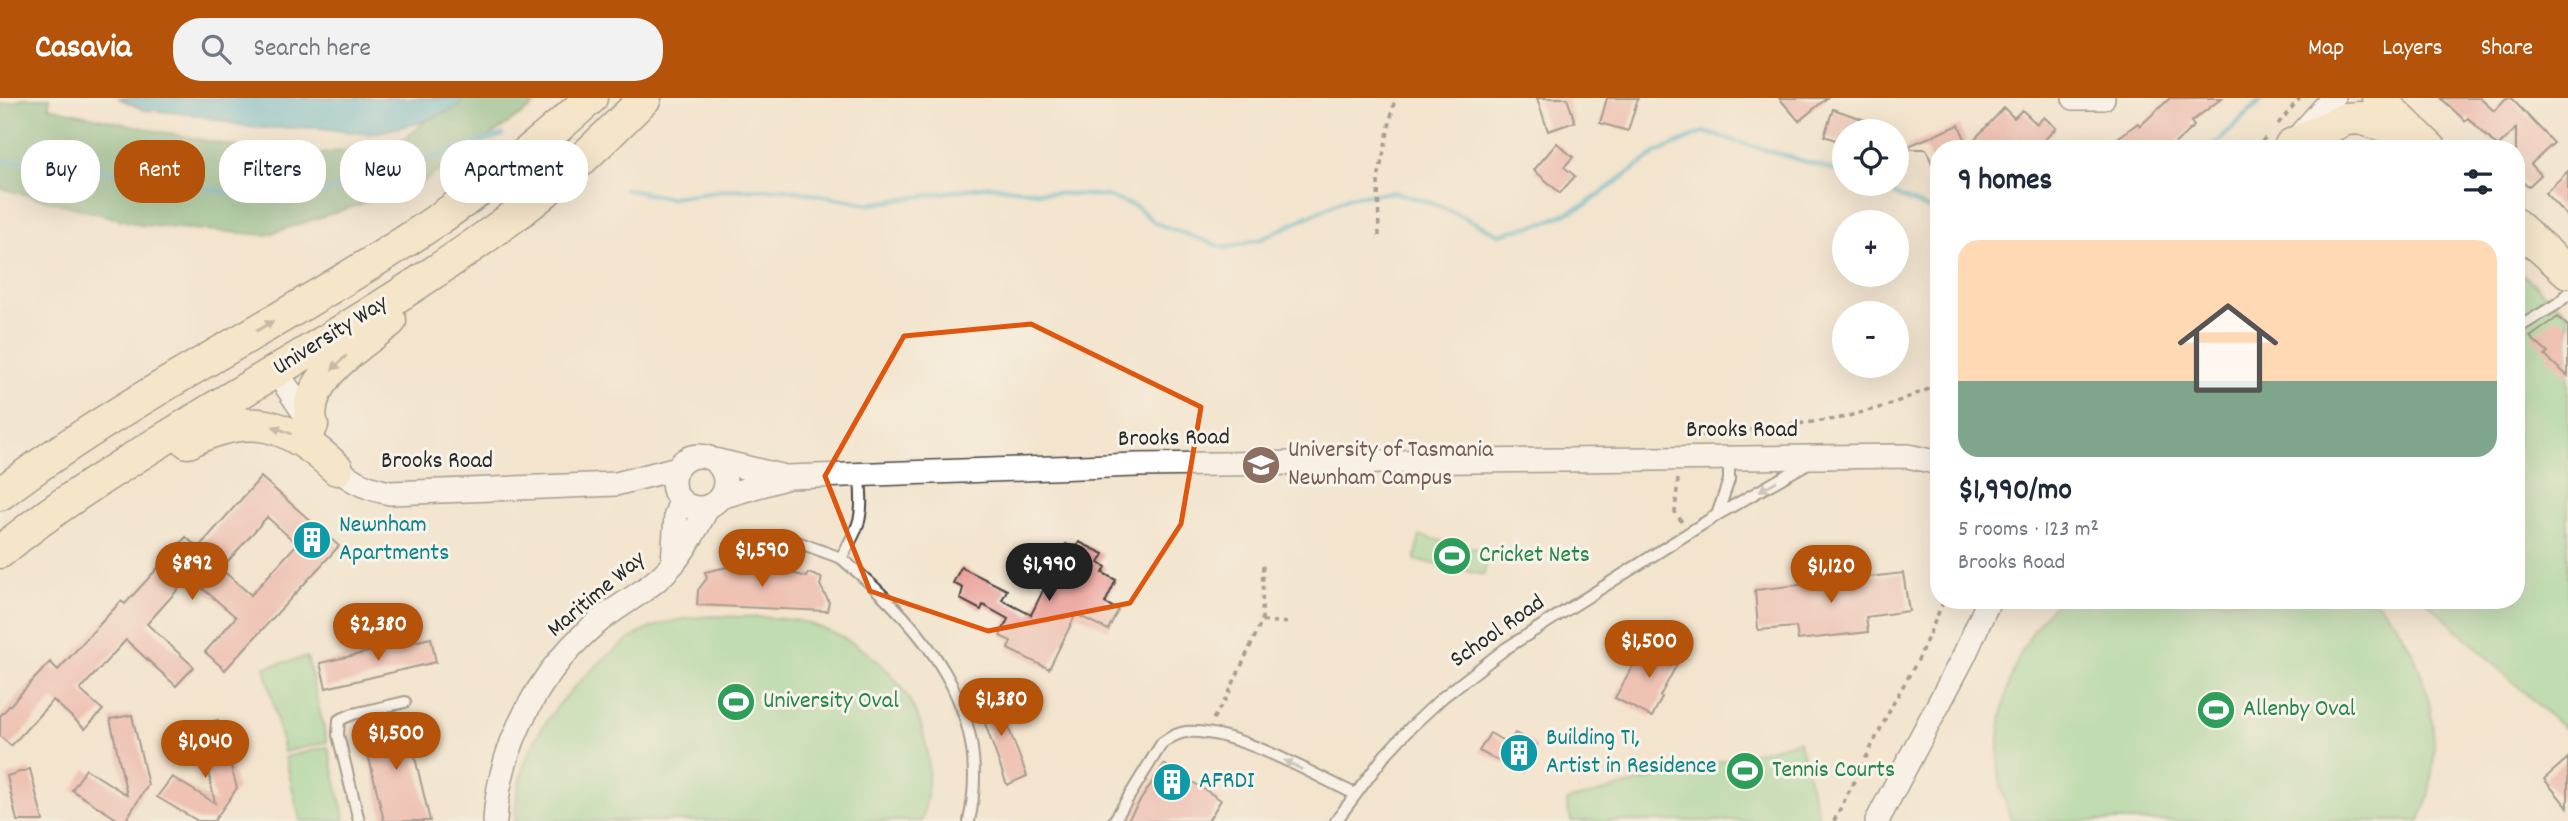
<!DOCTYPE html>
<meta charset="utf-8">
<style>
:root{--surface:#fff;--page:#f2f2f3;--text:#1f2937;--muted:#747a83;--accent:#b45309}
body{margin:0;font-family:Dekko,sans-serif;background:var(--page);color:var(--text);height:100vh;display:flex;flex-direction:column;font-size:26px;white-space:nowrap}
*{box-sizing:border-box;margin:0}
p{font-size:23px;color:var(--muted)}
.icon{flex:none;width:38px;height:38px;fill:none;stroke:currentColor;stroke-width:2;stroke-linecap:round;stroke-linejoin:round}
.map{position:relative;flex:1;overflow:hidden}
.details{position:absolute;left:1930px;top:42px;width:595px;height:469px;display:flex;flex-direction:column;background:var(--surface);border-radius:28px;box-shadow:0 7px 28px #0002}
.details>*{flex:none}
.top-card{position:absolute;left:21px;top:42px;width:665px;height:63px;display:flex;gap:14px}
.controls{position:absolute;left:1832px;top:21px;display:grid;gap:14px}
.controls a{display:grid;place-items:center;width:77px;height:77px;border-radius:50%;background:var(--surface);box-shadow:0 7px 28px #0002;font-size:35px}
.price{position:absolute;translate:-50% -60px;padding:0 16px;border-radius:24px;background:var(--accent);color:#fff;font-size:23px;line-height:46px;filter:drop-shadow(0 2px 4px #0008)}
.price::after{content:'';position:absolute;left:50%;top:42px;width:21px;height:16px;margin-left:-10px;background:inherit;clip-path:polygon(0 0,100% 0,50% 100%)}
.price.active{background:#222;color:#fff}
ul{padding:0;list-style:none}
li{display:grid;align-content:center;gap:14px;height:371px;padding:0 28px}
li span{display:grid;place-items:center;height:217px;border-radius:21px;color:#555}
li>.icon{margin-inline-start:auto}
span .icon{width:126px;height:126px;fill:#fffc;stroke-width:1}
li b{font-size:30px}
h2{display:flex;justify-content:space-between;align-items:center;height:84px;padding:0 28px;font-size:30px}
.pill{padding:0 24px;border-radius:28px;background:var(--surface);box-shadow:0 7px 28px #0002;font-size:24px;line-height:63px}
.pill.active{background:var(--accent);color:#fff}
header{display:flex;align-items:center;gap:42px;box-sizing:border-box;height:98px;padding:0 35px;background:var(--accent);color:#fff}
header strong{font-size:33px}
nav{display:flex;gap:38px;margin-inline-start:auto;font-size:24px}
.search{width:490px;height:63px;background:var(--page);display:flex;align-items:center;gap:18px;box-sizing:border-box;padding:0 24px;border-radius:28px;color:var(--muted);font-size:26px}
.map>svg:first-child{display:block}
.green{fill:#87d28f;stroke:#597e5d;stroke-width:2}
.forest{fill:#6db47a;stroke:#4c7052;stroke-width:2}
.water{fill:#47aec6;stroke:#396c78;stroke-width:2}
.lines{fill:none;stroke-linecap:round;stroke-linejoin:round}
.stream{stroke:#47aec6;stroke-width:5}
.building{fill:#ea9a94;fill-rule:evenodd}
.service-casing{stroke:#494743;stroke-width:14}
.minor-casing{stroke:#494743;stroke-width:26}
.secondary-casing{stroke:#494743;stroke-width:35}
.path{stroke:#494743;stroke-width:3.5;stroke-dasharray:5 5;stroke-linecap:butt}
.service{stroke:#fff;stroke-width:10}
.minor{stroke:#fff;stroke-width:23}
.secondary{stroke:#f9e7c3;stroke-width:32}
.oneway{fill:#928977}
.oneway2{fill:#a0a0a0}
.marked{fill:none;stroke:#df570e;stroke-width:5;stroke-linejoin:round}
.labels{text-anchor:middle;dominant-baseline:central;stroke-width:6;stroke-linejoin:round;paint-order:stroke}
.street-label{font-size:24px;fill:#2b2b2b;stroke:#f7f3e8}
.education-label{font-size:24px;fill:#785e54;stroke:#f7f3e8;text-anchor:start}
.culture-label{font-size:24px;fill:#0d838f;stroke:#f7f3e8;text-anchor:start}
.leisure-label{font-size:24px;fill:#27864d;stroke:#f7f3e8;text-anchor:start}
</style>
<header>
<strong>Casavia</strong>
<div class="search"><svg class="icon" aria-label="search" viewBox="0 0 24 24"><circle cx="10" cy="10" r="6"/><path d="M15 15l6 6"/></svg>Search here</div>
<nav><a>Map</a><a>Layers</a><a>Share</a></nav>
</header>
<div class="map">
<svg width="2568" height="723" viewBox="0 0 2568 723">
<rect width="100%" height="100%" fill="#f7f3e8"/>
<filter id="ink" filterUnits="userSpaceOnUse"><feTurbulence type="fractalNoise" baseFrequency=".0143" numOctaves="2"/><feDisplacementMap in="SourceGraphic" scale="14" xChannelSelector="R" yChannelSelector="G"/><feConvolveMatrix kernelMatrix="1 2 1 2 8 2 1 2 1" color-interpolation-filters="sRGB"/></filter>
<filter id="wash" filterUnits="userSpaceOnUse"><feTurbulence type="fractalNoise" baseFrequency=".00686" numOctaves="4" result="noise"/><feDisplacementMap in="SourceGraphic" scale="28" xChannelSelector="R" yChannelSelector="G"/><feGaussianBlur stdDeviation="1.57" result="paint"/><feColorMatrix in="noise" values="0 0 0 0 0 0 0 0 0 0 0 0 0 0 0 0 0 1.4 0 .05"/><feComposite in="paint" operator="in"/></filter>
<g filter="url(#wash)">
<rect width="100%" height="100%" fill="#f3e4cd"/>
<!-- green -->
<path class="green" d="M 2517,171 L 2568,216 L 2568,622 L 2563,630 L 2425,502 L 2516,502 Z
M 1420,438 L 1489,453 L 1484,477 L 1415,462 Z
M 2059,502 L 2375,502 C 2431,556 2449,652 2420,723 L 2011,723 C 2007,708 2000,691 1999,676 C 1995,614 2013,546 2059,502 Z
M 712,518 C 737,519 786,518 807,525 C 899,554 946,628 922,723 L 515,723 C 515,661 548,611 593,571 C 608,557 626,542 644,533 C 666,522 688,520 712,518 Z
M 307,559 L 327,644 L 284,654 L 265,569 Z
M 1799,643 L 1820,723 L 1571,723 L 1566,703 Z
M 328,649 L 345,723 L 300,723 L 285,659 Z"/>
<!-- forest -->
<path class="forest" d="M 21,0 L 50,0 L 49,9 L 166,35 L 298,60 L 403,42 L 455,0 L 541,0 L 532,9 L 417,88 L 266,137 L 141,127 L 0,90 L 0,7 L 20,2 Z"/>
<!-- water -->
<path class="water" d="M 118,0 L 463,0 L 459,9 L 420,25 L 369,36 L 317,30 L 253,30 L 192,16 L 144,12 Z"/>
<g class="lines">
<!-- stream -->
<path class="stream" d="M 2211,51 L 2263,0
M 0,63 L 62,65 L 289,105 L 502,37
M 1870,86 L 1939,115
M 625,91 L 668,100 L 728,92 L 784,91 L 870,106 L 989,88 L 1049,95 L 1107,98 L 1137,109 L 1155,125 L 1225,150 L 1261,141 L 1349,99 L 1395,94 L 1438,107 L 1499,136 L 1544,125 L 1585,107 L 1656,55 L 1704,34 L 1844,75"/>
</g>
<g id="blocks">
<!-- building -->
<path class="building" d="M 1537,0 L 1567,0 L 1575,24 L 1548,33 Z
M 1607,0 L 1638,0 L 1628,33 L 1600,25 Z
M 1779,0 L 1827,0 L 1799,23 Z
M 2170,0 L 2222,0 L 2191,24 L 2194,28 L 2169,51 L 2103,51 L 2138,25 L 2140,28 Z
M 2441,0 L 2480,0 L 2494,13 L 2506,0 L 2511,0 L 2554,45 L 2531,66 L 2541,77 L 2528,89 L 2516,78 L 2516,30 L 2498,49 L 2468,20 L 2465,23 Z
M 2004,10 L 2014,20 L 2022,12 L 2037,26 L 2044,19 L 2056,30 L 2036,51 L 2029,51 L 2018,41 L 2009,51 L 1939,51 L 1938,81 L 1926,51 L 1901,51 L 1959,27 L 1968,48 Z
M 1833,11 L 1892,31 L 1891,33 L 1844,33 L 1844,45 L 1824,38 Z
M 1557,45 L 1573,59 L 1564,69 L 1575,78 L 1560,95 L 1534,72 Z
M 2568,73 L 2568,119 L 2545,95 Z
M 2558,219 L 2568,228 L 2568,278 L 2545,258 L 2548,255 L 2530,239 Z
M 261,379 L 339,448 L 225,572 L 205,554 L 236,519 L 189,479 L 147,526 L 194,569 L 176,588 L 126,542 L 80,592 L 103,612 L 85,631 L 53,602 L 11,648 L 0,638 L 0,618 L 50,564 L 58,572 L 121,503 L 125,506 L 186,439 L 198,450 ZM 267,419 L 297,446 L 251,497 L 221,471 Z
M 1079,444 L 1104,456 L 1099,465 L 1106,469 L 1103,475 L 1116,482 L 1105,505 L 1118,512 L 1108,532 L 1076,516 L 1049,571 L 1008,551 L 1011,543 L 1000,538 L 1008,521 L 983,507 L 981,512 L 960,501 L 963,490 L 953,485 L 961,469 L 1007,492 L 1002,502 L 1031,517 L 1066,446 L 1076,451 Z
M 750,464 L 752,469 L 779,471 L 806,479 L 808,475 L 822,480 L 820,487 L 829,504 L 827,513 L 697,507 L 698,492 L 707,480 L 705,474 Z
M 1903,475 L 1909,513 L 1866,519 L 1868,534 L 1798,542 L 1796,529 L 1758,532 L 1755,492 Z
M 431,540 L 436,564 L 326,590 L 320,565 Z
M 1667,547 L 1683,555 L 1660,598 L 1662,599 L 1652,619 L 1615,600 L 1642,551 L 1660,561 Z
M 994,592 L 1027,678 L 1007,687 L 976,600 Z
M 132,617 L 148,687 L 125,723 L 120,723 L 72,692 L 86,671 L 127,697 L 110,621 Z
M 406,621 L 430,723 L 384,723 L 362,631 Z
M 218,622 L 237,690 L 214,723 L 198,723 L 157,699 L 172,679 L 215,705 L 198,626 Z
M 1490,635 L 1509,646 L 1515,635 L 1537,647 L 1522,675 L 1479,653 Z
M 2568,660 L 2568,710 L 2544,681 Z
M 1164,666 L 1221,702 L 1208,723 L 1127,723 Z
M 30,671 L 43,723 L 17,723 L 7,678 Z"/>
</g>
</g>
<g filter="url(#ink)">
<use href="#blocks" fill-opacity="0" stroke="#494743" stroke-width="2"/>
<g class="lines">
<!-- service casing -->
<g class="service-casing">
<path id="service" d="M 2516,231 L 2557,206 L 2568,196
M 1717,417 L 1810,364
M 756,445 L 781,438 L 841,460 C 862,423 863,420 860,378
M 841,460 C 922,527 994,610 969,723
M 359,723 L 338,637 L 339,622 L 353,616 L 405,604
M 1114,723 L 1162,645 C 1169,640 1177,635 1186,634 C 1234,630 1312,676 1355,696
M 1336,723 L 1385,657 L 1411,629 L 1443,599 L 1505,551 L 1717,417 L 1729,382 L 1729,361"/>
</g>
<!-- minor casing -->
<g class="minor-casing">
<path id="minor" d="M 2074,0 L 2103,0
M 2298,39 L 2333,0
M 276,273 L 313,328
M673 384a26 26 0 1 1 52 0a26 26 0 1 1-52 0Z
M 329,359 C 343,381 365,390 390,395 L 616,386 L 677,370
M 714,362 L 785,379
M 721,399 L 788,379 L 1137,367 L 1908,358 L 1939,365
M 673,466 L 676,416 L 681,403
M 495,723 C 499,646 542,567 603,520 C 626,503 652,490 671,468 C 686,451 697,429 708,409
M 1877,723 L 1964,558 L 1989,502"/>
</g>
<!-- secondary casing -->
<g class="secondary-casing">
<path id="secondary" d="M 2378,0 L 2431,51
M 2291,47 L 2346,21 L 2359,20 L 2413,35
M 2516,127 L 2568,174
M 312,327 C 299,283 361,246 390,223
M 188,344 C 250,312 288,325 337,371
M 0,396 C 130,297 279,227 415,137 C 478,96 535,50 591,0
M 0,454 C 61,403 130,362 198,320 C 300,258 405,198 502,127 C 554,90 600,45 645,0"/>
</g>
<!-- path -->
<path class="path" d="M 2278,26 L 2300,0
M 2255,51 L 2268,37
M 1379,138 L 1378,81 L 1395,0
M 1700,338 L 1837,321 L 1886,308 L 1939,287
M 1678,381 L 1675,414 L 1682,424
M 1262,523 L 1289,525
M 1213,621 L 1227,599 L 1262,523 L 1263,464
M 1834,723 L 1894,604 L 1918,562 L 1944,502"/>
<!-- service -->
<use href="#service" class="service"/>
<!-- minor -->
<use href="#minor" class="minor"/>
<!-- secondary -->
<use href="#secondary" class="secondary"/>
</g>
<!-- one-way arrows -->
<defs><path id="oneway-solid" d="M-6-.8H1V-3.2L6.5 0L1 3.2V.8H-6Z" transform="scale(1.75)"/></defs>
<g class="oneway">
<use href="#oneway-solid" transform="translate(265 228) rotate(-31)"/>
<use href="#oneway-solid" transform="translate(339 265) rotate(135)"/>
<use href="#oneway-solid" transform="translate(282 332) rotate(-158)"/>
</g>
<g class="oneway2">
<use href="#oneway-solid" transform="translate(1768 388) rotate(150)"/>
<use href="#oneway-solid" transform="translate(1293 667) rotate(-153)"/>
</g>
</g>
<!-- marked area -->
<path d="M0 0H2568V723H0ZM 1031,226 L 1201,309 L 1181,426 L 1130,505 L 988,533 L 870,493 L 825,378 L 904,238 Z" fill="#f3e4cd" fill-opacity=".55" fill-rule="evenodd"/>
<path class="marked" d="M 1031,226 L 1201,309 L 1181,426 L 1130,505 L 988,533 L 870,493 L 825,378 L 904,238 Z"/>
<!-- icons -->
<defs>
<g id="university-disc" transform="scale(2.0125)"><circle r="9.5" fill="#8d6e63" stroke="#f7f3e8"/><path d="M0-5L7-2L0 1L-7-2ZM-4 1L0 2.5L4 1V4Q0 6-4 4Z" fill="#fff"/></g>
<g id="building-disc" transform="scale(2.0125)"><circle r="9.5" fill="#0f9aa8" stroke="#f7f3e8"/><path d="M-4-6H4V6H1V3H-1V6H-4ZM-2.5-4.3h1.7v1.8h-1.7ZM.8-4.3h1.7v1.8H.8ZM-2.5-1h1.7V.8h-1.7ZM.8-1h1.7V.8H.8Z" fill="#fff"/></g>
<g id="stadium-disc" transform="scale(2.0125)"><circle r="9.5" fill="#2e9e5b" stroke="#f7f3e8"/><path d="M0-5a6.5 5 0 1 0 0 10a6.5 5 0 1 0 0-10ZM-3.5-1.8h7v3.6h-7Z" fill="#fff"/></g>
</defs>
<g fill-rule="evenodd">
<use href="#university-disc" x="1261" y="367"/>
<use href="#building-disc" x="312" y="442"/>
<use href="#stadium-disc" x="1452" y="458"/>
<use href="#stadium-disc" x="736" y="604"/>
<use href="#stadium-disc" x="2216" y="612"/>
<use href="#building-disc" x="1519" y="655"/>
<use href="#stadium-disc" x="1745" y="673"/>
<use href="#building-disc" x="1172" y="684"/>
</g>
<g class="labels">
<!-- street labels -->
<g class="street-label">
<text transform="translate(331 238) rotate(-32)">University Way</text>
<text x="1742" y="333">Brooks Road</text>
<text transform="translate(1174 341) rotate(-1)">Brooks Road</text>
<text x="437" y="364">Brooks Road</text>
<text transform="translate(597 497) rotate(-40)">Maritime Way</text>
<text transform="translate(1498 534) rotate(-35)">School Road</text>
</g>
<!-- education labels -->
<g class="education-label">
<text x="1288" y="353">University of Tasmania<tspan x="1288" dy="28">Newnham Campus</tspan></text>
</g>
<!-- culture labels -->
<g class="culture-label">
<text x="339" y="428">Newnham<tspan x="339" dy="28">Apartments</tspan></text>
<text x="1546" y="641">Building T1,<tspan x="1546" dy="28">Artist in Residence</tspan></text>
<text x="1199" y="684">AFRDI</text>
</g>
<!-- leisure labels -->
<g class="leisure-label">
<text x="1479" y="458">Cricket Nets</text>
<text x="763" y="604">University Oval</text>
<text x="2243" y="612">Allenby Oval</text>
<text x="1772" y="673">Tennis Courts</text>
</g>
</g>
</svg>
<div class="controls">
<a><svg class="icon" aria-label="locate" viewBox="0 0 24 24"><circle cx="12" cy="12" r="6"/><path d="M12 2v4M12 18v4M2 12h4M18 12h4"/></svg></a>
<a>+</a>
<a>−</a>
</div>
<b class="price" style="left:762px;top:491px">$1,590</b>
<b class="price" style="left:192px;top:504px">$892</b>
<b class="price active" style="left:1049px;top:505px">$1,990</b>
<b class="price" style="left:1831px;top:507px">$1,120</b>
<b class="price" style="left:378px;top:565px">$2,380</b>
<b class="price" style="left:1649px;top:582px">$1,500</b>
<b class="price" style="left:1001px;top:640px">$1,380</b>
<b class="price" style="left:396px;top:674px">$1,500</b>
<b class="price" style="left:205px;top:682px">$1,040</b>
<div class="top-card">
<a class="pill">Buy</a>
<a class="pill active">Rent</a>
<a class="pill">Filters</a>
<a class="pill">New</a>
<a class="pill">Apartment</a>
</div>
<section class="details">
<h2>9 homes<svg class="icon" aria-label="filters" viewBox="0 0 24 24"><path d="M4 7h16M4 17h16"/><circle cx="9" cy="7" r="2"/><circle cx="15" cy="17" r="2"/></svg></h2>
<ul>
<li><span style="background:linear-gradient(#ffd9b3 65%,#7fa58c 0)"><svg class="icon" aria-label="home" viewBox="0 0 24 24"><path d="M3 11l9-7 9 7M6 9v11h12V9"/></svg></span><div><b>$1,990/mo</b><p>5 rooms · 123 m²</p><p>Brooks Road</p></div></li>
</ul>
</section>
</div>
